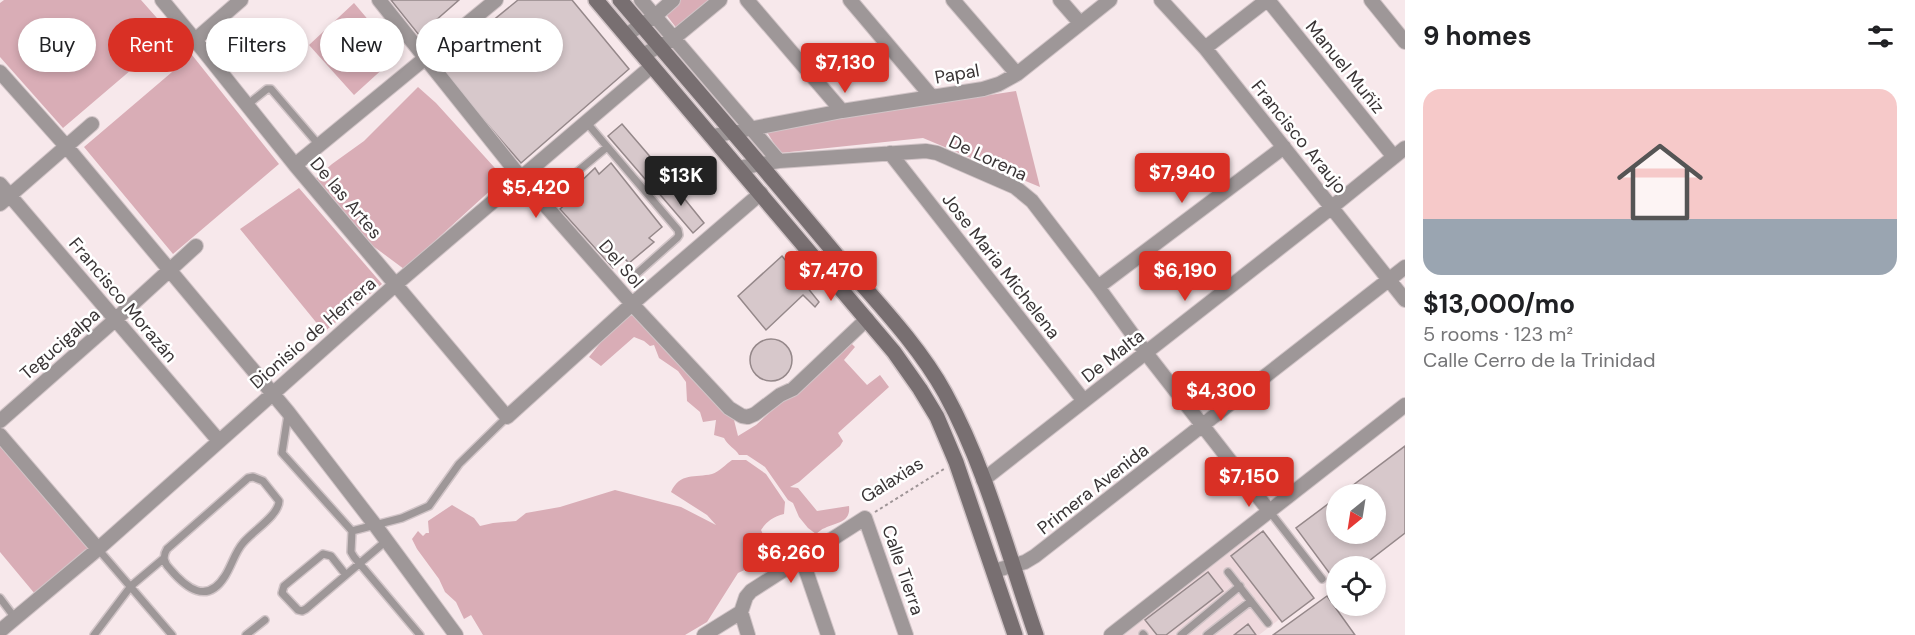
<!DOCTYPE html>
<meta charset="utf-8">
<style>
:root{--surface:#fff;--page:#f2f2f2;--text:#202124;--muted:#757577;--line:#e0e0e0;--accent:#d93025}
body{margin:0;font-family:"DM Sans",sans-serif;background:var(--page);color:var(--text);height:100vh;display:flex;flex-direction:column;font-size:22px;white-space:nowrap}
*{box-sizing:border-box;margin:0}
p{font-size:20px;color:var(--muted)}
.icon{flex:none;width:33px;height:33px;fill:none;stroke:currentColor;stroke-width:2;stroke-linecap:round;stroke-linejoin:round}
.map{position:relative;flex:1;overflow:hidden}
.details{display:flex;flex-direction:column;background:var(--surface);width:510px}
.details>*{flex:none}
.top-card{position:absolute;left:18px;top:18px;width:570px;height:54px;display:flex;gap:12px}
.needle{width:39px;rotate:210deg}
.fabs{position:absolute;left:1326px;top:484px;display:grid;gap:12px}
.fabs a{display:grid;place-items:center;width:60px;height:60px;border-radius:50%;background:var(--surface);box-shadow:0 3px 9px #0003;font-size:30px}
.price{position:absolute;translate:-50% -51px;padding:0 14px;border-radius:6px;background:var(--accent);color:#fff;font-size:20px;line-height:39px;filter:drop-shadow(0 2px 3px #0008)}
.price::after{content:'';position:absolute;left:50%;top:36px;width:18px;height:14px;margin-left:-9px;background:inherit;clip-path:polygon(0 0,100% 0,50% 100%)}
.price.selected{background:#222;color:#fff}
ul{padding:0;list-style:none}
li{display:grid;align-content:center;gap:12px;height:318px;padding:0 18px}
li+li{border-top:2px solid var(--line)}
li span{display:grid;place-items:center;height:186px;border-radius:18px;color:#555}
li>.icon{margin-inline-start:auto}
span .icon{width:108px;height:108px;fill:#fffc;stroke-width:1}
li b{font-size:26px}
h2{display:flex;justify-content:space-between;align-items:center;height:72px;padding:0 18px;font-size:26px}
.tag{padding:0 21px;border-radius:27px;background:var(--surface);box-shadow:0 3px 9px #0003;font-size:21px;line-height:54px}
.tag.selected{background:var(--accent);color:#fff}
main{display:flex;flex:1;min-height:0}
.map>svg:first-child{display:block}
.built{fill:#efd9dd}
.green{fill:#d9adb6}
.building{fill:#d7c8cb;stroke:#95888a;stroke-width:1.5}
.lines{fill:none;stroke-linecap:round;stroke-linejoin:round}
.lane-casing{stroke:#d1c4c7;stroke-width:10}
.street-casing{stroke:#d1c4c7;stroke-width:16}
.secondary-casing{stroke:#d1c4c7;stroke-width:18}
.path{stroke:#9e9496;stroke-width:2;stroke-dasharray:3 3;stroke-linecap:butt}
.lane{stroke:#9e9798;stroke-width:7}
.street{stroke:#9e9798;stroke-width:14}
.secondary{stroke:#786f71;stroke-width:15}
.labels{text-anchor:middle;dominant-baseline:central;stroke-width:5;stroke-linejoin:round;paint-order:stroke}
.street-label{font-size:18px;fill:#393435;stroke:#fff}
</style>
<main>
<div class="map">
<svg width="1405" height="635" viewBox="0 0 1405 635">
<rect width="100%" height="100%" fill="#f7e8eb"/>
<!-- built -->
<path class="built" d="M 1258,529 L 1308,597 L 1259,635 L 1120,635 Z"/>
<!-- green -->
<path class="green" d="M 4,0 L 141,0 L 172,35 L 63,128 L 0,57 L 0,3 Z
M 678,0 L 713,0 L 678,30 L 664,12 Z
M 354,3 L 398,55 L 354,95 L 309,45 Z
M 192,55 L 279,164 L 173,254 L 84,147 Z
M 418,87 L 436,103 L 504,178 L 404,269 L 373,246 L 314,180 L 332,164 L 364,141 Z
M 1016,91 L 1040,187 L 923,138 L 780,153 L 765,129 Z
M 299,188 L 382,284 L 324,332 L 240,229 Z
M 635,310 L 735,413 L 734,420 L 738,436 L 756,425 L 849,341 L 855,347 L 844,360 L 867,385 L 880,375 L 889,387 L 838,433 L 843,441 L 840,446 L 799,482 L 790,487 L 798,488 L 817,511 L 849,506 C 851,523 836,522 825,528 C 821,529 819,532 816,534 L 808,528 L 799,517 L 793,503 L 788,500 L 765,467 L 747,455 L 739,455 C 735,448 728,446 724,438 L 714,435 L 716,420 L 703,422 L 700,412 L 687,401 L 686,382 L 678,371 L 659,358 L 654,345 L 650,346 L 644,341 L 634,337 L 601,366 L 589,357 L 605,337 Z
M 0,442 L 90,549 L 35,594 L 0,552 Z
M 732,460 L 746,460 L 766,474 L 785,502 L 784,514 C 773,517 767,521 761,530 L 767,543 L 764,561 L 738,573 L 707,622 L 685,635 L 483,635 L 471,615 L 464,619 L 456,602 L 445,592 L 439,579 L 417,549 L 412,539 L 418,531 L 423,536 L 426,533 L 429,533 L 428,521 L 452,505 L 474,518 L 480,526 L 493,523 L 516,521 L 526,513 L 560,507 L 615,490 L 681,507 L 716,525 L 707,515 L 671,492 C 680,472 695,478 712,474 C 719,472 726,464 732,460 Z"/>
<!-- building -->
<path class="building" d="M 391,0 L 459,0 L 419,35 Z
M 518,0 L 572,0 L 629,69 L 521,163 L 437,66 Z
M 622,124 L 659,167 L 645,179 L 608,136 Z
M 611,163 L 662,227 L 649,238 L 654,242 L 629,263 L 624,258 L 613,268 L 560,209 L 572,198 L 569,193 L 595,168 L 599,174 Z
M 670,181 L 704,223 L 693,233 L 657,191 Z
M 782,256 L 819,302 L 815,307 L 803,295 L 766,330 L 738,296 Z
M750 360a21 21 0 1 1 42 0a21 21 0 1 1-42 0Z
M 1405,446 L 1405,533 L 1361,567 L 1336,567 L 1336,582 L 1296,528 L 1336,498 L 1336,534 L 1376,534 L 1376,495 L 1340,495 Z
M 1263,531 L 1314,598 L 1282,622 L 1231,556 Z
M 1208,572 L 1223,591 L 1166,635 L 1157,635 L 1145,620 Z
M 1327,596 L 1355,635 L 1273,635 Z
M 1248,624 L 1256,635 L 1234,635 Z"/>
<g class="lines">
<!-- lane casing -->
<g class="lane-casing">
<path id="lane" d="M 247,105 L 267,89 L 271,89 L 319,145
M 587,123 L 678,230 L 679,235 L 677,238 L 633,277
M 560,186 L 607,147
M 288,414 L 282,453 L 352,531 L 402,518 L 429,506 L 459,464 L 507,417
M 253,477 L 263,481 L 279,501 C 279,515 253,531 243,543 C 235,552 232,565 225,576 C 207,605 186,588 170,569 C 164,563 162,557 167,549 L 248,478 Z
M 1270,512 L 1322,579
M 352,531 L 351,552 L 354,557 L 420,635
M 98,549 L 172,635
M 1228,572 L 1268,623
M 346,575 L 331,556 L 323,554 L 284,586 L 282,593 L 298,610 L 302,611 L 306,609 L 386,541
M 0,598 L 15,618
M 1143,634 L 1144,635
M 94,635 L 131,586 L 163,559
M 246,635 L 265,620
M 1181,635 L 1240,586
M 1207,635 L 1251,601"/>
</g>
<!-- street casing -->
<g class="street-casing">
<path id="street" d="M 162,0 L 195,40 L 295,165 L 507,417 L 632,304 L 761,193
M 379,0 L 522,179 L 632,304 L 729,408 L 742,416 L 748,417 L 755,414 L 780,395 L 793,389 L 867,319
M 641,0 L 779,161
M 747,0 L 842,111
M 850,0 L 932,97
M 953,0 L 1017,74
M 1060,0 L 1080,23
M 1161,0 L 1205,48 L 1405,300
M 1268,0 L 1394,157
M 1371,0 L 1405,42
M 626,35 L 655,16 L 673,0
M 195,40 L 241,0
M 1205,48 L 1267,0
M 643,55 L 674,38 L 720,0
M 0,72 L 66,146 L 288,412 L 375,525 L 456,635
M 713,136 L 842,111 L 983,89 L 999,84 L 1017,74 L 1110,0
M 890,153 L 1084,401
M 295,165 L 496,0
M 738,168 L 779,161 L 926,151 L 937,153 L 1015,187 L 1032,201 L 1098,287 L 1146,353 L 1270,512
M 0,184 L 219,441
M 0,204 L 92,124
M 1098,287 L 1284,147
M 0,421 L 116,319 L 196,246
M 0,435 L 98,549
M 983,480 L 1332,207 L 1405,148
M 802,559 L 828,635
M 994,571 L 1025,562 L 1035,556 L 1405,267
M 741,612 L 748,635
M 0,631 L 98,549 L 395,285 L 652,66
M 704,635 L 741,612 L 746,597 L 751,591 L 865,518 L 906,635
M 1111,635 L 1405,405"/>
</g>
<!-- secondary casing -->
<g class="secondary-casing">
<path id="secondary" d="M 596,0 L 894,352 L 920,389 L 937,417 L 956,462 L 1015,635
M 620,0 C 693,86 766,170 838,257 C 874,299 918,344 945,393 C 986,468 1008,554 1036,635"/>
</g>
<!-- path -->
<path class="path" d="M 875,512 L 944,469"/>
<!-- lane -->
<use href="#lane" class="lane"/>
<!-- street -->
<use href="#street" class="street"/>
<!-- secondary -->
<use href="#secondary" class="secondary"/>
</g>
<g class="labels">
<!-- street labels -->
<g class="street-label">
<text transform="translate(1345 67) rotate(51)">Manuel Muñiz</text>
<text transform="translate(957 74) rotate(-10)">Papal</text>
<text transform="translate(1299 137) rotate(51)">Francisco Araujo</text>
<text transform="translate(988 158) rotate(25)">De Lorena</text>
<text transform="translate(346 198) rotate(50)">De las Artes</text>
<text transform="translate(621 264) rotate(49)">Del Sol</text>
<text transform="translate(1001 266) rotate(52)">Jose Maria Michelena</text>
<text transform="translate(123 300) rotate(50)">Francisco Morazán</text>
<text transform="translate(313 333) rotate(-41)">Dionisio de Herrera</text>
<text transform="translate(60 344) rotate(-41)">Tegucigalpa</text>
<text transform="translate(1113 356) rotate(-38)">De Malta</text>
<text transform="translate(892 480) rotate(-32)">Galaxias</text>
<text transform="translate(1093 489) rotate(-38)">Primera Avenida</text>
<text transform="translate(903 570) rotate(71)">Calle Tierra</text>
</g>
</g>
</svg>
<div class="fabs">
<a><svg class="needle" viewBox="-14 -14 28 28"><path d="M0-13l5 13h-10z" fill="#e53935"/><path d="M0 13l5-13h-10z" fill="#757577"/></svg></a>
<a><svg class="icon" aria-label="locate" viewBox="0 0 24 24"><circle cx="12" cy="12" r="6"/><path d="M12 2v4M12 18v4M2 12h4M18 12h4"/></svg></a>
</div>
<b class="price" style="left:845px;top:94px">$7,130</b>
<b class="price" style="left:1182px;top:204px">$7,940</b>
<b class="price selected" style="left:681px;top:207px">$13K</b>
<b class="price" style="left:536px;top:219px">$5,420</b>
<b class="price" style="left:831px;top:302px">$7,470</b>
<b class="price" style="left:1185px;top:302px">$6,190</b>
<b class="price" style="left:1221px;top:422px">$4,300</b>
<b class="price" style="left:1249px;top:508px">$7,150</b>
<b class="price" style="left:791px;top:584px">$6,260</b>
<div class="top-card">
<a class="tag">Buy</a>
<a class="tag selected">Rent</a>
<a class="tag">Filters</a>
<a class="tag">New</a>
<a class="tag">Apartment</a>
</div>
</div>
<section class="details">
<h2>9 homes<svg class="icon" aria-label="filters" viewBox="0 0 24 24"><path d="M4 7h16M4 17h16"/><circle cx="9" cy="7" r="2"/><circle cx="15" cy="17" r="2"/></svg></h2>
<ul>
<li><span style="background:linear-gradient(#f6c9c9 70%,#9aa5b1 0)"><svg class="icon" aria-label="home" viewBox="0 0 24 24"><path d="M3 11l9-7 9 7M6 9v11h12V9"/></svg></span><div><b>$13,000/mo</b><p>5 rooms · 123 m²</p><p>Calle Cerro de la Trinidad</p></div></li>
</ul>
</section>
</main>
